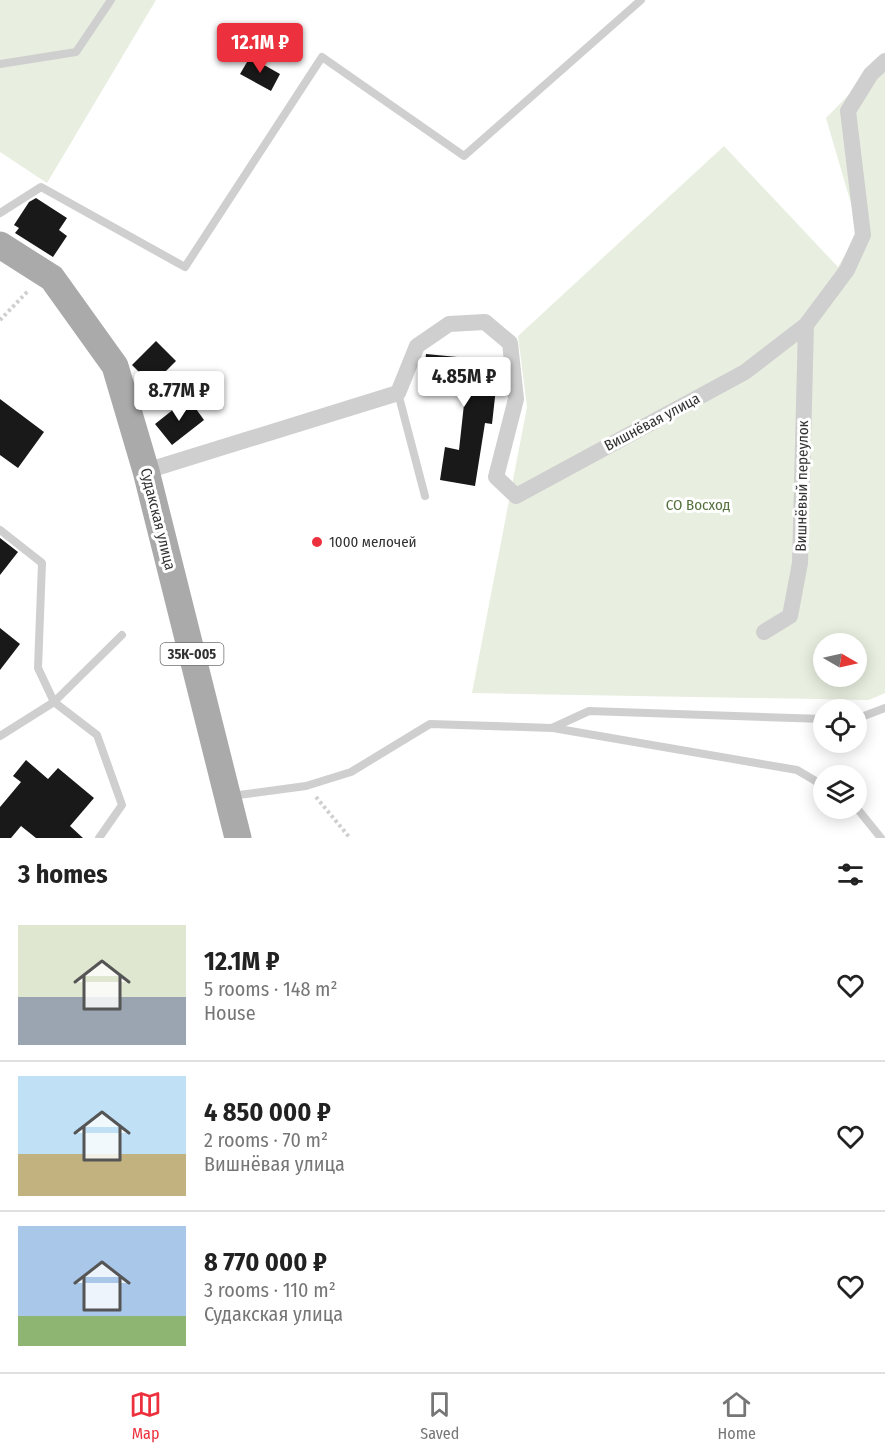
<!DOCTYPE html>
<meta charset="utf-8">
<style>
:root{--surface:#fff;--page:#f6f6f6;--text:#222;--muted:#767676;--line:#e0e0e0;--accent:#ed303d}
body{margin:0;font-family:"Fira Sans Condensed",sans-serif;background:var(--page);color:var(--text);height:100vh;display:flex;flex-direction:column;font-size:22px;white-space:nowrap}
*{box-sizing:border-box;margin:0}
p{font-size:20px;color:var(--muted)}
.icon{flex:none;width:33px;height:33px;fill:none;stroke:currentColor;stroke-width:2;stroke-linecap:round;stroke-linejoin:round}
.map{position:relative;height:838px;overflow:hidden}
.panel{display:flex;flex-direction:column;background:var(--surface);flex:1}
.panel>*{flex:none}
.needle{width:39px;rotate:99deg}
.fabs{position:absolute;left:813px;top:633px;display:grid;gap:12px}
.fabs a{display:grid;place-items:center;width:54px;height:54px;border-radius:50%;background:var(--surface);box-shadow:0 3px 15px #0003;font-size:30px}
.price{position:absolute;translate:-50% -51px;padding:0 14px;border-radius:6px;background:#fff;color:#222;font-size:20px;line-height:39px;filter:drop-shadow(0 2px 3px #0008)}
.price::after{content:'';position:absolute;left:50%;top:36px;width:18px;height:14px;margin-left:-9px;background:inherit;clip-path:polygon(0 0,100% 0,50% 100%)}
.price.current{background:var(--accent);color:#fff}
ul{padding:0;list-style:none}
li{display:flex;align-items:center;gap:18px;height:150px;padding:0 18px}
li+li{border-top:2px solid var(--line)}
li span{display:grid;place-items:center;flex:none;width:168px;height:120px;border-radius:0px;color:#555}
li>.icon{margin-inline-start:auto}
span .icon{width:72px;height:72px;fill:#fffc;stroke-width:1}
li b{font-size:26px}
h2{display:flex;justify-content:space-between;align-items:center;height:72px;padding:0 18px;font-size:26px}
.tabs{display:flex;justify-content:space-around;align-items:center;height:84px;border-top:2px solid var(--line);background:var(--surface);font-size:16px;color:var(--muted)}
.tabs a{display:grid;justify-items:center;gap:3px}
.tabs .current{color:var(--accent)}
.map>svg:first-child{display:block}
.green{fill:#e8efe0;fill-rule:evenodd}
.building{fill:#191919}
.lines{fill:none;stroke-linecap:round;stroke-linejoin:round}
.path{stroke:#cfcfcf;stroke-width:4;stroke-dasharray:3 3;stroke-linecap:butt}
.lane{stroke:#cfcfcf;stroke-width:8}
.street{stroke:#cfcfcf;stroke-width:16}
.primary{stroke:#aaa;stroke-width:27}
.poi-dot{fill:#ed303d;stroke:#fff;stroke-width:2}
.labels{text-anchor:middle;dominant-baseline:central;stroke-width:6;stroke-linejoin:round;paint-order:stroke}
.shield{fill:#fff;stroke:#707070;stroke-width:1.5}
.shield-label{font-size:14px;font-weight:bold;fill:#323232}
.street-label{font-size:15px;fill:#323232;stroke:#fff}
.park-label{font-size:15px;fill:#54703c;stroke:#fff}
.poi-label{font-size:15px;fill:#323232;stroke:#fff;text-anchor:start}
</style>
<div class="map">
<svg width="885" height="838" viewBox="0 0 885 838">
<rect width="100%" height="100%" fill="#fff"/>
<!-- green -->
<path class="green" d="M 0,0 L 156,0 L 47,183 L 0,152 Z
M 885,58 L 885,693 L 869,700 L 472,693 L 527,407 L 518,336 L 724,146 L 838,267 L 859,231 L 826,118 ZM 824,644 L 856,644 L 856,676 L 824,676 Z"/>
<!-- building -->
<path class="building" d="M 250,57 L 280,74 L 271,91 L 240,74 Z
M 36,198 L 67,218 L 59,230 L 67,236 L 53,257 L 15,233 L 19,228 L 14,225 L 29,202 Z
M 156,341 L 176,361 L 152,385 L 132,365 Z
M 426,354 L 499,361 L 492,424 L 485,423 L 475,486 L 440,480 L 445,447 L 459,450 L 465,395 L 422,391 Z
M 0,399 L 44,432 L 18,468 L 0,455 Z
M 184,401 L 191,409 L 194,406 L 204,420 L 172,445 L 155,424 Z
M 0,538 L 18,552 L 0,575 Z
M 0,628 L 20,644 L 0,670 Z
M 26,760 L 48,779 L 58,768 L 94,798 L 70,826 L 83,838 L 36,838 L 21,826 L 11,838 L 0,838 L 0,807 L 21,782 L 13,776 Z"/>
<g class="lines">
<!-- path -->
<path class="path" d="M 0,320 L 29,290
M 316,797 L 350,838"/>
<!-- lane -->
<path class="lane" d="M 0,64 L 76,52 L 111,0
M 0,213 L 41,187 L 185,267 L 322,57 L 464,156 L 641,0
M 398,393 L 425,496
M 0,530 L 42,563 L 38,668 L 54,702 L 0,736
M 856,719 L 885,708
M 553,728 L 797,770 L 824,786
M 231,796 L 306,786 L 351,772 L 430,724 L 552,728 L 589,711 L 824,719
M 856,807 L 881,838
M 99,838 L 122,805 L 97,735 L 54,702 L 122,635"/>
<!-- street -->
<path class="street" d="M 146,471 L 398,393 L 417,346 L 449,324 L 485,322 L 510,343 L 516,399 L 496,477 L 516,496 L 745,372 L 806,325 L 847,270 L 863,235 L 848,111 L 871,74 L 885,61
M 764,632 L 790,616 L 800,563 L 806,325"/>
<!-- primary -->
<path class="primary" d="M 0,245 L 52,278 L 115,366 L 146,471 L 238,838"/>
</g>
<!-- markers -->
<circle class="poi-dot" cx="317" cy="542" r="6"/>
<g class="labels">
<!-- shield labels -->
<rect class="shield" x="160.5" y="643" width="63" height="22" rx="4.5"/>
<g class="shield-label">
<text x="192" y="654">35К-005</text>
</g>
<!-- street labels -->
<g class="street-label">
<text transform="translate(652 422) rotate(-28)">Вишнёвая улица</text>
<text transform="translate(802 486) rotate(-89)">Вишнёвый переулок</text>
<text transform="translate(158 519) rotate(76)">Судакская улица</text>
</g>
<!-- park labels -->
<g class="park-label">
<text x="698" y="505">СО Восход</text>
</g>
<!-- poi labels -->
<g class="poi-label">
<text x="329" y="542">1000 мелочей</text>
</g>
</g>
</svg>
<div class="fabs">
<a><svg class="needle" viewBox="-14 -14 28 28"><path d="M0-13l5 13h-10z" fill="#e53935"/><path d="M0 13l5-13h-10z" fill="#767676"/></svg></a>
<a><svg class="icon" aria-label="locate" viewBox="0 0 24 24"><circle cx="12" cy="12" r="6"/><path d="M12 2v4M12 18v4M2 12h4M18 12h4"/></svg></a>
<a><svg class="icon" aria-label="layers" viewBox="0 0 24 24"><path d="M12 4l9 5-9 5-9-5zM3 14l9 5 9-5"/></svg></a>
</div>
<b class="price current" style="left:260px;top:74px">12.1M ₽</b>
<b class="price" style="left:464px;top:408px">4.85M ₽</b>
<b class="price" style="left:179px;top:422px">8.77M ₽</b>
</div>
<section class="panel">
<h2>3 homes<svg class="icon" aria-label="filters" viewBox="0 0 24 24"><path d="M4 7h16M4 17h16"/><circle cx="9" cy="7" r="2"/><circle cx="15" cy="17" r="2"/></svg></h2>
<ul>
<li><span style="background:linear-gradient(#dfe7d0 60%,#9aa5b1 0)"><svg class="icon" aria-label="home" viewBox="0 0 24 24"><path d="M3 11l9-7 9 7M6 9v11h12V9"/></svg></span><div><b>12.1M ₽</b><p>5 rooms · 148 m²</p><p>House</p></div><svg class="icon" aria-label="heart" viewBox="0 0 24 24"><path d="M12 20l-8-8c-3-5 5-10 8-4 3-6 11-1 8 4z"/></svg></li>
<li><span style="background:linear-gradient(#bfe0f5 65%,#c2b280 0)"><svg class="icon" aria-label="home" viewBox="0 0 24 24"><path d="M3 11l9-7 9 7M6 9v11h12V9"/></svg></span><div><b>4 850 000 ₽</b><p>2 rooms · 70 m²</p><p>Вишнёвая улица</p></div><svg class="icon" aria-label="heart" viewBox="0 0 24 24"><path d="M12 20l-8-8c-3-5 5-10 8-4 3-6 11-1 8 4z"/></svg></li>
<li><span style="background:linear-gradient(#a9c7e8 75%,#8fb573 0)"><svg class="icon" aria-label="home" viewBox="0 0 24 24"><path d="M3 11l9-7 9 7M6 9v11h12V9"/></svg></span><div><b>8 770 000 ₽</b><p>3 rooms · 110 m²</p><p>Судакская улица</p></div><svg class="icon" aria-label="heart" viewBox="0 0 24 24"><path d="M12 20l-8-8c-3-5 5-10 8-4 3-6 11-1 8 4z"/></svg></li>
</ul>
</section>
<nav class="tabs">
<a class="current"><svg class="icon" aria-label="map" viewBox="0 0 24 24"><path d="M3 6l6-2 6 2 6-2v14l-6 2-6-2-6 2zM9 4v14M15 6v14"/></svg>Map</a>
<a><svg class="icon" aria-label="saved" viewBox="0 0 24 24"><path d="M7 4h10v16l-5-4-5 4z"/></svg>Saved</a>
<a><svg class="icon" aria-label="home" viewBox="0 0 24 24"><path d="M3 11l9-7 9 7M6 9v11h12V9"/></svg>Home</a>
</nav>
